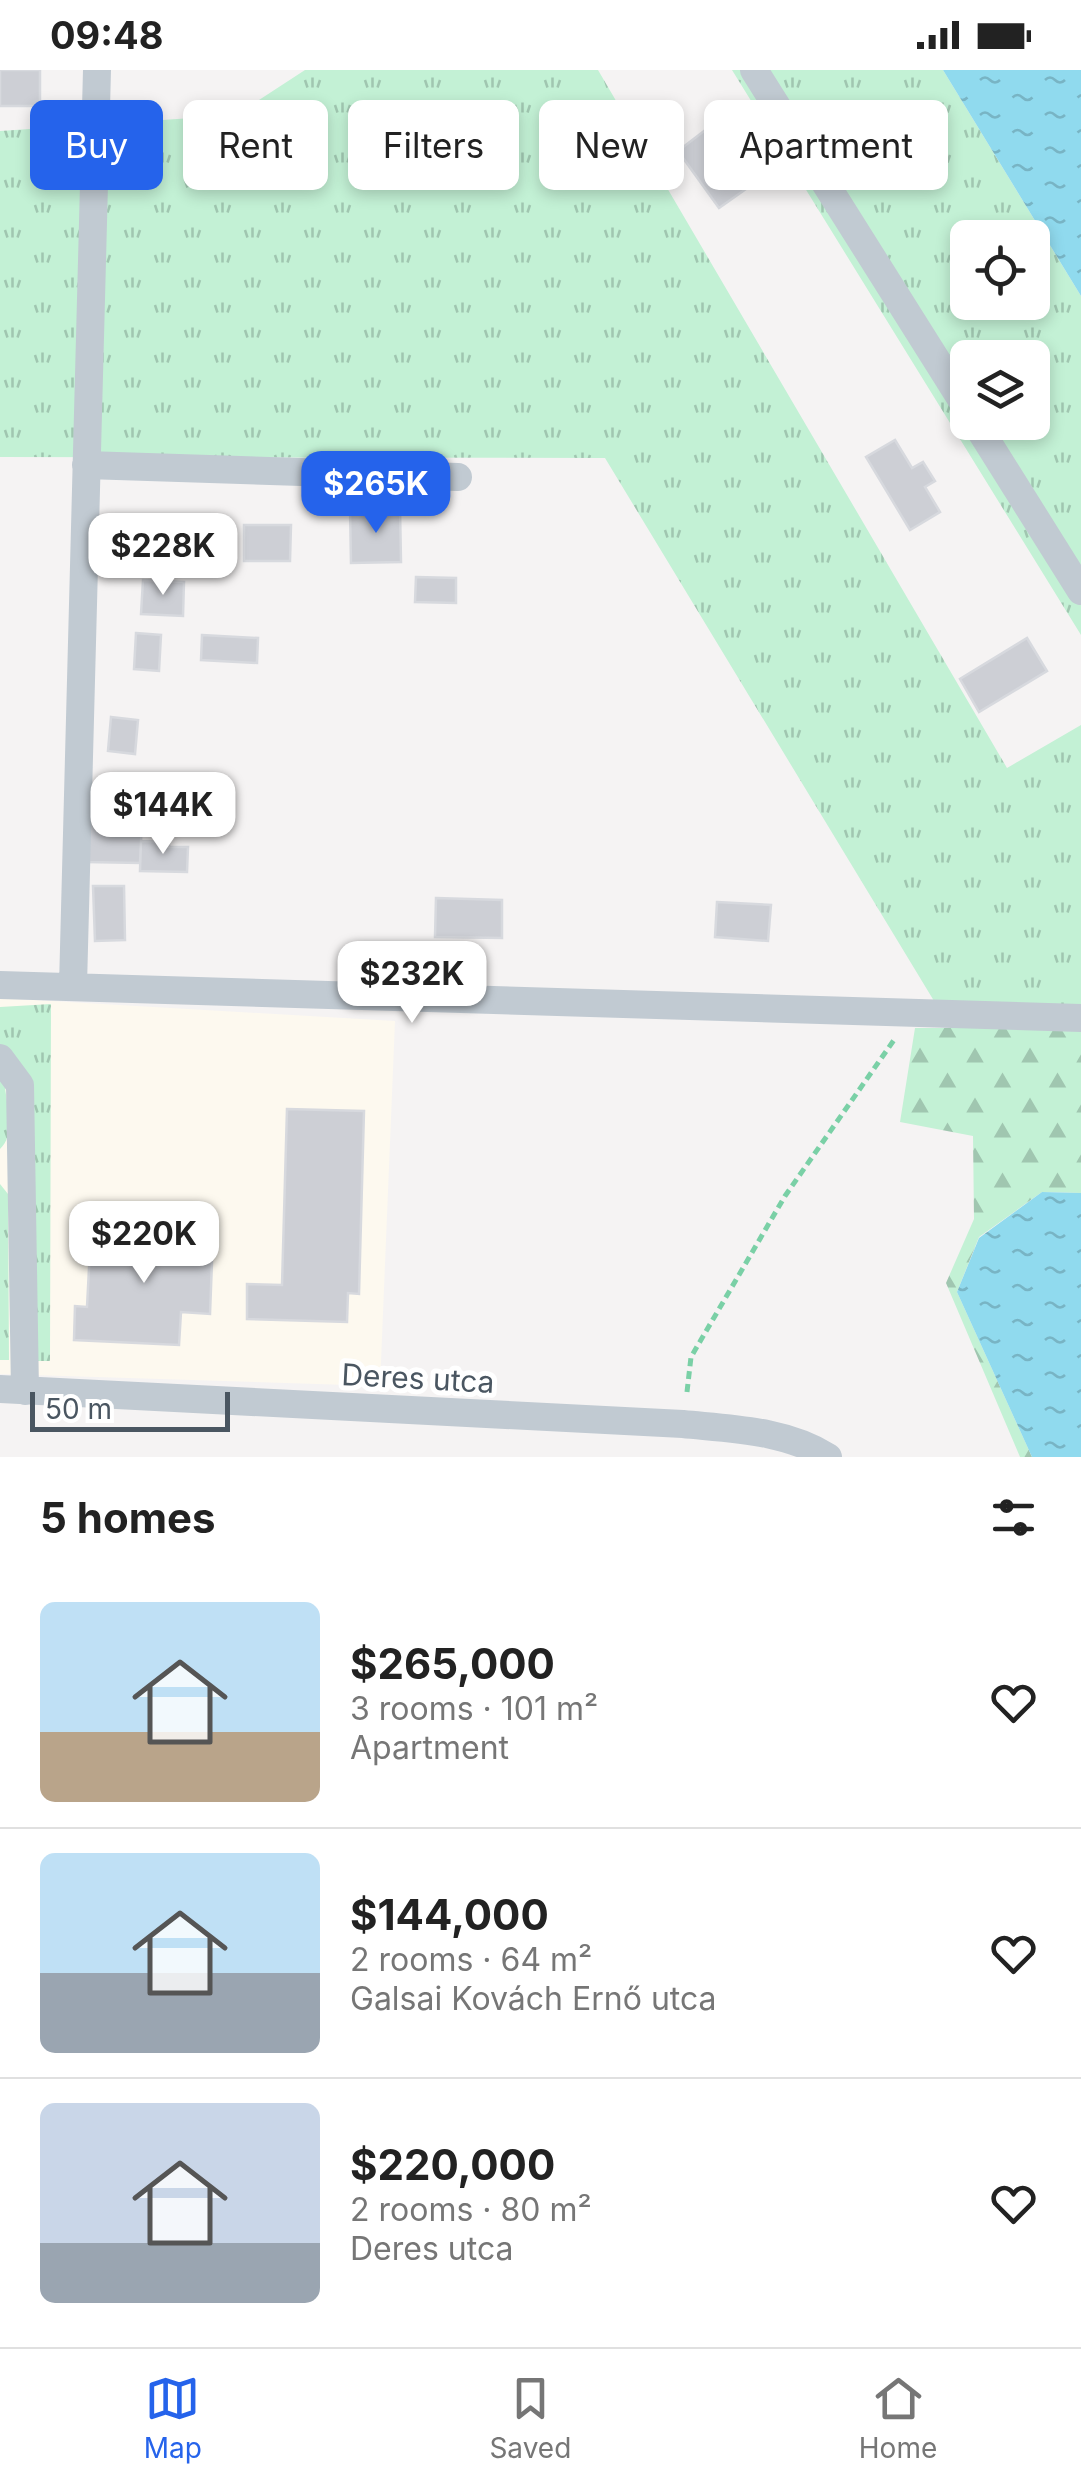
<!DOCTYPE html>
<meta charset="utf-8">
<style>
:root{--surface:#fff;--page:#f2f2f2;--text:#222;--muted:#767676;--line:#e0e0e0;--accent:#2563eb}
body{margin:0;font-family:Inter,sans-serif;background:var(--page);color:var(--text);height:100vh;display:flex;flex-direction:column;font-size:38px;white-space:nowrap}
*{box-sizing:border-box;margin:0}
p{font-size:32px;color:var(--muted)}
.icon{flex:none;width:55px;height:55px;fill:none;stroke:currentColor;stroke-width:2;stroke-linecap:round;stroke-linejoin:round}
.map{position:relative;height:1387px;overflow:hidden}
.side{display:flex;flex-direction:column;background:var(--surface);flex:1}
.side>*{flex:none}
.guide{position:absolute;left:30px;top:30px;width:1022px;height:90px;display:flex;gap:20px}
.tools{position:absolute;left:950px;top:150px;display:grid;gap:20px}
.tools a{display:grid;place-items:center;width:100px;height:100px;border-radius:15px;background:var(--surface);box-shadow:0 5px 15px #0003;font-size:50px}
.scale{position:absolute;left:30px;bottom:25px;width:200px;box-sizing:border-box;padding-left:10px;border:5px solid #4a5661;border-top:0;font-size:28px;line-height:35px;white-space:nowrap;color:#4a5661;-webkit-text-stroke:8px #fff;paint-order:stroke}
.price{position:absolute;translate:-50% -85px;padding:0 22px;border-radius:20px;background:#fff;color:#222;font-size:32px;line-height:65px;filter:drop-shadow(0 2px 5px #0008)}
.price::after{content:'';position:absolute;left:50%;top:60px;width:30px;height:22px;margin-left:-15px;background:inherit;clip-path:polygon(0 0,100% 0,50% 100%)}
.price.selected{background:var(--accent);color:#fff}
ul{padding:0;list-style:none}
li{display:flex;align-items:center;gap:30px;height:250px;padding:0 40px}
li+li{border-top:2px solid var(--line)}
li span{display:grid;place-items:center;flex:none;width:280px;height:200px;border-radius:15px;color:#555}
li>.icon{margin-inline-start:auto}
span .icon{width:120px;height:120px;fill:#fffc;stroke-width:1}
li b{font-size:42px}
h2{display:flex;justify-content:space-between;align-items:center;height:120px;padding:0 40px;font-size:42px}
.chip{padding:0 35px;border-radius:15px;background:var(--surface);box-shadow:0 5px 15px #0003;font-size:35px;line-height:90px}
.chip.selected{background:var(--accent);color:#fff}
.status{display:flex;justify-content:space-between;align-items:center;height:70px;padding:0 50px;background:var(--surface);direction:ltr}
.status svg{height:28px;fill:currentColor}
.menu{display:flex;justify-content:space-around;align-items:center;height:140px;border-top:2px solid var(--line);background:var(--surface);font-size:28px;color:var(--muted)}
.menu a{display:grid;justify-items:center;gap:5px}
.menu .selected{color:var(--accent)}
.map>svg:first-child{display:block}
.commercial{fill:#fdf9ef}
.grass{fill:url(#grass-tufts);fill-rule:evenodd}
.forest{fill:url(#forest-firs)}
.water{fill:url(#water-ripples)}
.building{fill:#cdcfd5;stroke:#d7d9de;stroke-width:2.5}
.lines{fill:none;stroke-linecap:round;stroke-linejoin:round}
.path{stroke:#7ad0a6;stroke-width:5;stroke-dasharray:8 5;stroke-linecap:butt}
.minor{stroke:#c1cad2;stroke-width:28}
.labels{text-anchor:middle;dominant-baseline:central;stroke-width:10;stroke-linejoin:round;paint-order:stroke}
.street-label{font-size:30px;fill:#4a5661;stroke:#fff}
</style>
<div class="status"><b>09:48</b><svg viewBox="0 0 49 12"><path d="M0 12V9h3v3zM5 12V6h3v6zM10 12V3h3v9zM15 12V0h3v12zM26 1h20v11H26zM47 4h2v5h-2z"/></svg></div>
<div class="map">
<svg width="1081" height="1387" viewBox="0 0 1081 1387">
<defs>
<pattern id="grass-tufts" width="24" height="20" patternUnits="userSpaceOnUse" patternTransform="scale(2.5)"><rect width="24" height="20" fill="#c3f1d5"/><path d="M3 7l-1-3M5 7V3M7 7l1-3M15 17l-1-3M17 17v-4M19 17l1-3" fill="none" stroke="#a0c6b0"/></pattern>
<pattern id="forest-firs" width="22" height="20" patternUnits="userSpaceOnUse" patternTransform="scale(2.5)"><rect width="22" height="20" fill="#c3f1d5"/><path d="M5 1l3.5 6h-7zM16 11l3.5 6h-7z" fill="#a0c6b0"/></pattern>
<pattern id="water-ripples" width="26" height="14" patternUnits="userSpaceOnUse" patternTransform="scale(2.5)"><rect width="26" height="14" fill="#90daee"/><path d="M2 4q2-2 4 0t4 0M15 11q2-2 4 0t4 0" fill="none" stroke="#78b4c4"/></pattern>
</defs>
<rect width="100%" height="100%" fill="#f5f3f3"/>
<!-- commercial -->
<path class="commercial" d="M 0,928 L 395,951 L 380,1316 L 0,1304 Z"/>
<!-- grass -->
<path class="grass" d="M 305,0 L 598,0 L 1007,698 L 1081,655 L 1081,958 L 951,959 L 605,388 L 0,387 L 0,61 L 236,45 Z
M 732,0 L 943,0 L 1081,226 L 1081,565 ZM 968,168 L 1032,168 L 1032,232 L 968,232 ZM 968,288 L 1032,288 L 1032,352 L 968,352 Z
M 51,934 L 50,1291 L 29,1291 L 33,1026 L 0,977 L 0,937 Z
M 0,1010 L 5,1017 C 7,1037 16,1064 0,1079 Z
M 0,1114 L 8,1124 L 9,1290 L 0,1290 Z"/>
<!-- forest -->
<path class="forest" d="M 915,958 L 1081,958 L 1081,1123 L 1042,1122 L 979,1167 L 957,1222 L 1032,1387 L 1020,1387 L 946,1213 L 974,1149 L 973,1066 L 900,1052 Z"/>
<!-- water -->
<path class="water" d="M 943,0 L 1081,0 L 1081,226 Z
M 1042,1122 L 1081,1123 L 1081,1387 L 1032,1387 L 957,1222 L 979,1168 Z"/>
<!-- building -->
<path class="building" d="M 0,0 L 40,0 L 40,36 L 0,36 Z
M 704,61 L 746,119 L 719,138 L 678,81 Z
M 895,370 L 912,398 L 923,392 L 935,411 L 925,417 L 940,442 L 910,460 L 866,387 Z
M 400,438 L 401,492 L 351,493 L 350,439 Z
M 244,455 L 291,455 L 290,491 L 244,491 Z
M 416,507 L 456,508 L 456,533 L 415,532 Z
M 143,510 L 184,512 L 183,546 L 141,544 Z
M 136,563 L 161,565 L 159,601 L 134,599 Z
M 202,565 L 258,568 L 257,593 L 201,590 Z
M 1027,568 L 1047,601 L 979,642 L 960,609 Z
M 111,647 L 138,650 L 135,684 L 108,681 Z
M 89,750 L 142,751 L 140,793 L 87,792 Z
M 141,771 L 169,772 L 169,777 L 188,777 L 187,802 L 140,801 Z
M 93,816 L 124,816 L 125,870 L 95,871 Z
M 436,828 L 502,830 L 502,868 L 435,867 Z
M 717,832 L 771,835 L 768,871 L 715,867 Z
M 287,1039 L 364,1041 L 359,1224 L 348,1223 L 347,1252 L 247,1249 L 247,1214 L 282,1215 Z
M 91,1160 L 213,1165 L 210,1244 L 181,1242 L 179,1275 L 74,1270 L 75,1236 L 87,1237 Z"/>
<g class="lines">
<!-- path -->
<path class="path" d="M 687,1322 L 691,1287 L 785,1126 L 894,970"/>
<!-- minor -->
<path class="minor" d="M 754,0 L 968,340
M 975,352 L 1081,521
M 86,395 L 458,407
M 0,915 L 1081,948
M 73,916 L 97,0
M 0,988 L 20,1015 L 25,1321
M 0,1319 L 683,1354 C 732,1359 785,1360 828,1387"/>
</g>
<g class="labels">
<!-- street labels -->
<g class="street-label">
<text transform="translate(418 1308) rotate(3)">Deres utca</text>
</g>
</g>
</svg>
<div class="tools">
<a><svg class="icon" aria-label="locate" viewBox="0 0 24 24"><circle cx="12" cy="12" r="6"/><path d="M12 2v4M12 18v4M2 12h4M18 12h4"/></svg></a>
<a><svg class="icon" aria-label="layers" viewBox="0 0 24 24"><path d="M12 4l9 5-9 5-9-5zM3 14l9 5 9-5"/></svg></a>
</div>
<div class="scale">50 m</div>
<b class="price selected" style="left:376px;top:466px">$265K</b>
<b class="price" style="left:163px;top:528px">$228K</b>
<b class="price" style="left:163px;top:787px">$144K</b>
<b class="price" style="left:412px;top:956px">$232K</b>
<b class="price" style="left:144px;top:1216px">$220K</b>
<div class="guide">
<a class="chip selected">Buy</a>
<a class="chip">Rent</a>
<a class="chip">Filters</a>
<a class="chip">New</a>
<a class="chip">Apartment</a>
</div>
</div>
<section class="side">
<h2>5 homes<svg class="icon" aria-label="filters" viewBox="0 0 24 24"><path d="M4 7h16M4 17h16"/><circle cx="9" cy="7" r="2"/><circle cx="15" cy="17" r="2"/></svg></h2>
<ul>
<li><span style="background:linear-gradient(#bfe0f5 65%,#b9a48a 0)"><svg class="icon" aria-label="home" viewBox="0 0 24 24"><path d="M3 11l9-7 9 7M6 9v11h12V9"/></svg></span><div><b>$265,000</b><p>3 rooms · 101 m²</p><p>Apartment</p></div><svg class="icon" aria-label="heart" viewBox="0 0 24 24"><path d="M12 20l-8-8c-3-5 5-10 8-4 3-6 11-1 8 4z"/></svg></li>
<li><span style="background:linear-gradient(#bfe0f5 60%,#9aa5b1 0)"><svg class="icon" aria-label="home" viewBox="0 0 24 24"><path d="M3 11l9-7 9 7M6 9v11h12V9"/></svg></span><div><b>$144,000</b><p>2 rooms · 64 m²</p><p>Galsai Kovách Ernő utca</p></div><svg class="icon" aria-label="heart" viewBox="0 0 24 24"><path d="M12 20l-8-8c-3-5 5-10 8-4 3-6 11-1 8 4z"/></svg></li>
<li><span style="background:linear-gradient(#c9d6e8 70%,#9aa5b1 0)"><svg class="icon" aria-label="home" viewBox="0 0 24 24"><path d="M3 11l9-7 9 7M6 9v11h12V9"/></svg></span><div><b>$220,000</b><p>2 rooms · 80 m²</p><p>Deres utca</p></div><svg class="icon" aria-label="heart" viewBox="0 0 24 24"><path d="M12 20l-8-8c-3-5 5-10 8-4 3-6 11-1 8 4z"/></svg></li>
</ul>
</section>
<nav class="menu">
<a class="selected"><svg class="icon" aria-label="map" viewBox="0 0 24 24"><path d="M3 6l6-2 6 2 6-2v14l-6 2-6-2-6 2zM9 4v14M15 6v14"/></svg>Map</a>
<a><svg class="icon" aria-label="saved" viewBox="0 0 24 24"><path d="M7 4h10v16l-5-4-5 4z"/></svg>Saved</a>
<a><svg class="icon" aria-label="home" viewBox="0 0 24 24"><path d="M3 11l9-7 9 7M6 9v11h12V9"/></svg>Home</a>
</nav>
